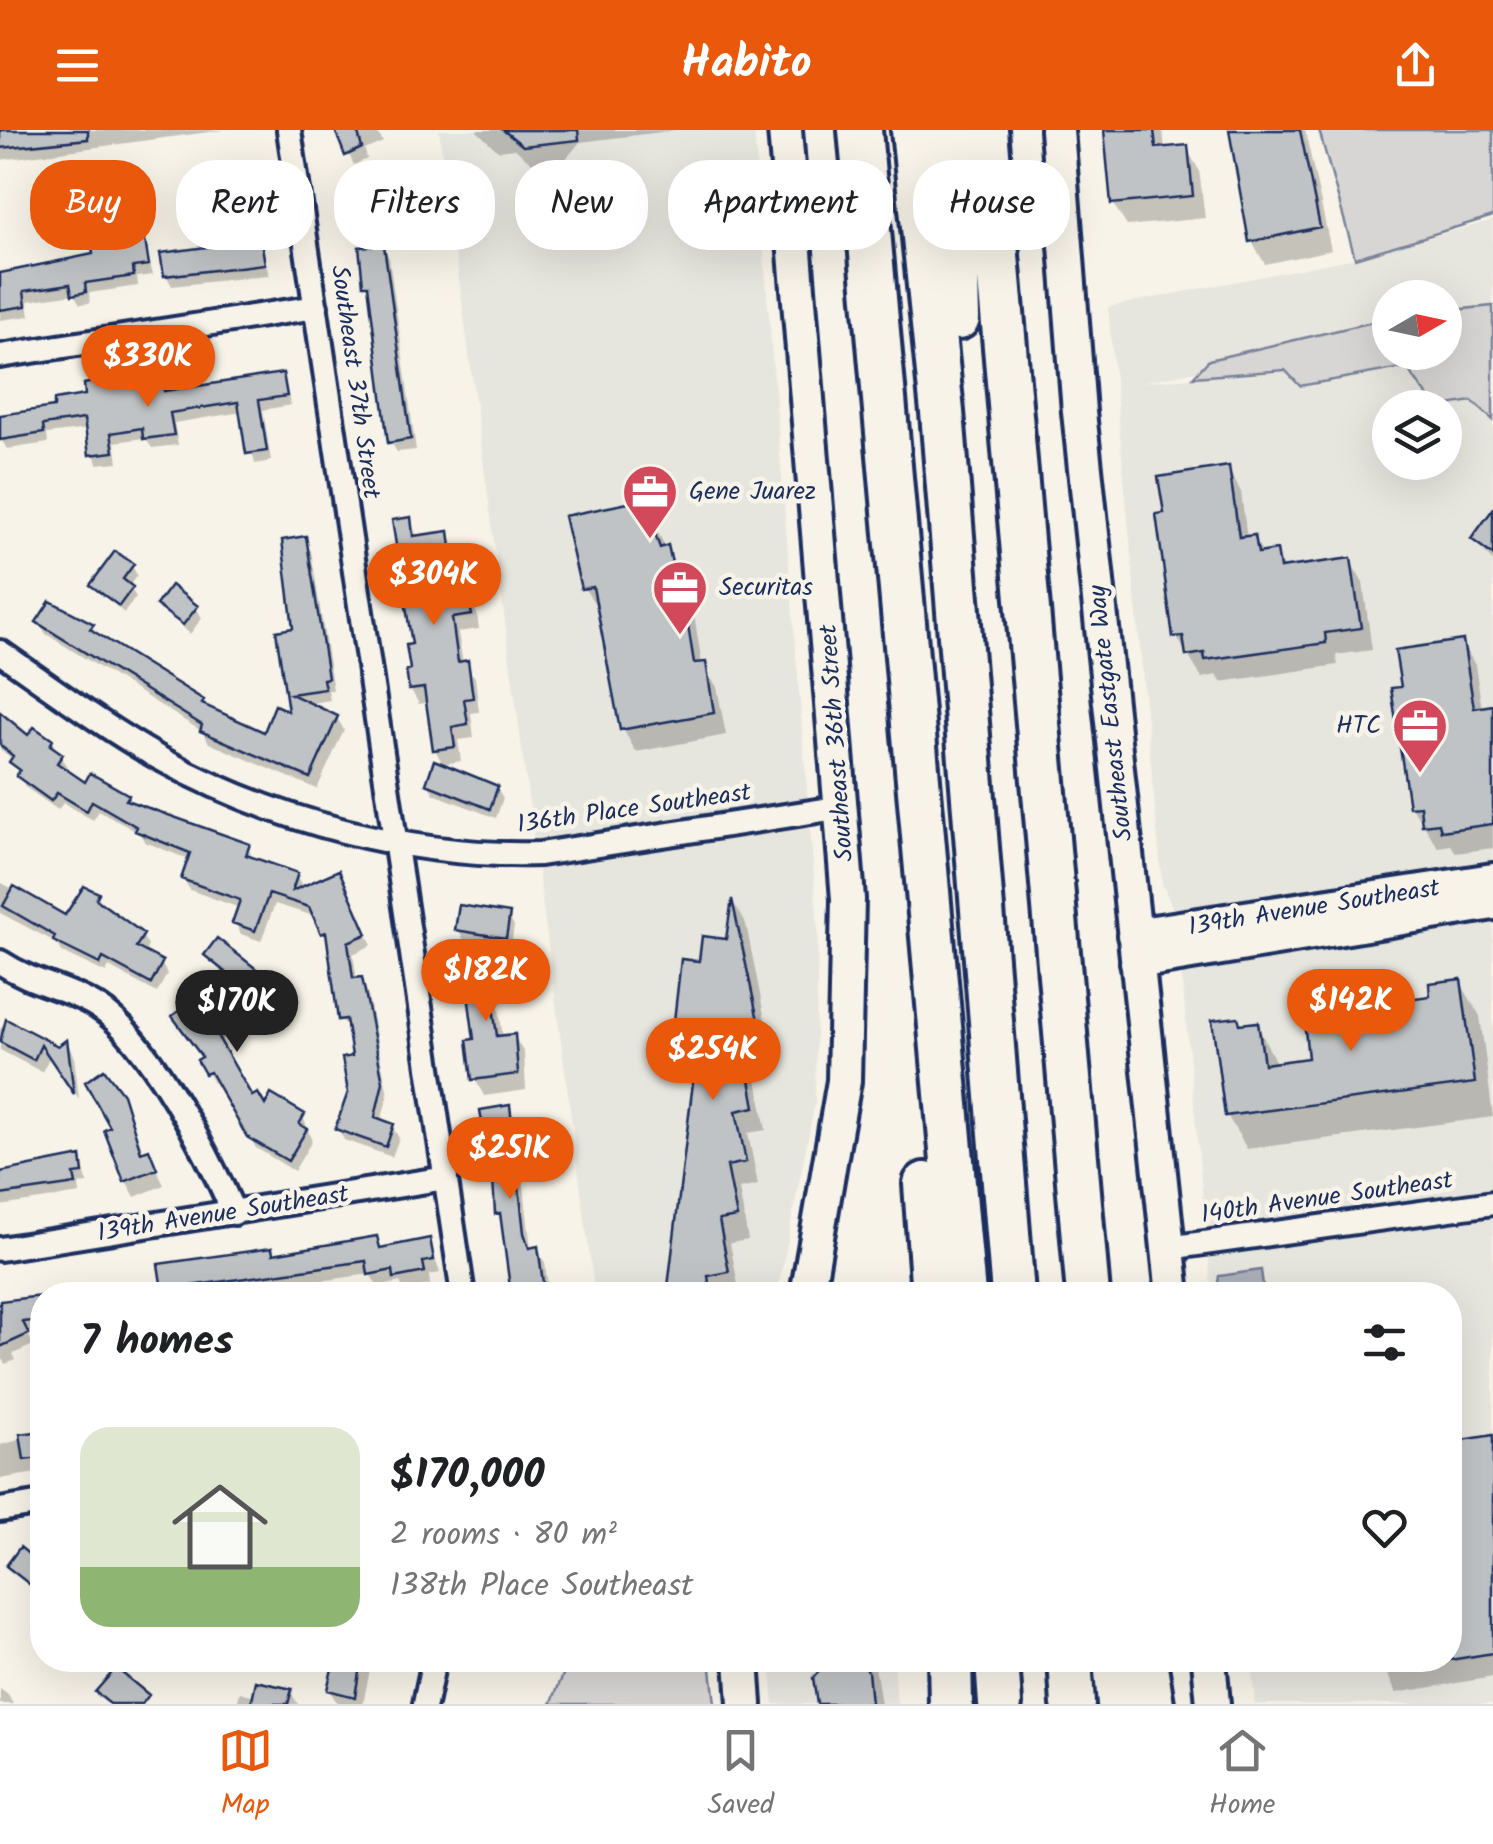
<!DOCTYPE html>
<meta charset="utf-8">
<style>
:root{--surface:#fff;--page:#f6f6f6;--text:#202124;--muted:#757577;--line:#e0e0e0;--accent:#ea580c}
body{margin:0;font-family:Kalam,sans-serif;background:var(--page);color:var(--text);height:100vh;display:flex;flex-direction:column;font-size:38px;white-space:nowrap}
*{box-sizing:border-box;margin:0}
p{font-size:32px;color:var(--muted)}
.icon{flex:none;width:55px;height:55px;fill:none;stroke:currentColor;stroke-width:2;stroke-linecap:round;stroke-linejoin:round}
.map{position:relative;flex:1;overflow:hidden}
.details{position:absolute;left:30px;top:1152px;width:1432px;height:390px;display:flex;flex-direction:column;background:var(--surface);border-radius:40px;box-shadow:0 10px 40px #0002}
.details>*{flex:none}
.guide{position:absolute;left:30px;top:30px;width:1435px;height:90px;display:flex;gap:20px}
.needle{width:65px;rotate:81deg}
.fabs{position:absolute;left:1372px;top:150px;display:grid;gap:20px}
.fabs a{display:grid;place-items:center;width:90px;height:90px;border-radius:50%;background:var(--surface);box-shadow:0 10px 40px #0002;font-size:50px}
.price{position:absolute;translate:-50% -85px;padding:0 22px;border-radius:35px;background:var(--accent);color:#fff;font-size:32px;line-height:65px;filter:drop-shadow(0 2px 5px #0008)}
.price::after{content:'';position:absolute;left:50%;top:60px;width:30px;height:22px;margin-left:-15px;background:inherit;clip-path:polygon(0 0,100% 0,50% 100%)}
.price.active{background:#222;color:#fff}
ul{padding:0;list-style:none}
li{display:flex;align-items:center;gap:30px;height:250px;padding:0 50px}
li span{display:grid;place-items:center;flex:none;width:280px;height:200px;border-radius:30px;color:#555}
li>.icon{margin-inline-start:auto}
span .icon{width:120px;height:120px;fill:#fffc;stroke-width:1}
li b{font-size:42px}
h2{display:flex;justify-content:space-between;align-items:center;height:120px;padding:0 50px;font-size:42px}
.chip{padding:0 35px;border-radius:40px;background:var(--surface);box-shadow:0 10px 40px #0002;font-size:35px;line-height:90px}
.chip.active{background:var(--accent);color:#fff}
header{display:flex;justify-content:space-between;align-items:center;height:130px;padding:0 50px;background:var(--accent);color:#fff;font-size:45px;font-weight:700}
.menu{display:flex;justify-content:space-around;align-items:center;height:140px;border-top:2px solid var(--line);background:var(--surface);font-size:28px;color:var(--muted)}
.menu a{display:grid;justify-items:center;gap:5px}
.menu .active{color:var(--accent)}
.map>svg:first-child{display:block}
.built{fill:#e6e5de}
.green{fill:#d7d6d4;stroke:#798299;stroke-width:2.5}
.water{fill:#acb0b9;stroke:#727c95;stroke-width:2.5}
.shadow{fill:#0003}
.building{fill:#c0c3c5;stroke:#1b2f5e;stroke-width:2.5}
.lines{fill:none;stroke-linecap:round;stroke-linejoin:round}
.street-casing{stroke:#1b2f5e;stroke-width:30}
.secondary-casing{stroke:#1b2f5e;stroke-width:40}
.highway-casing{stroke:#1b2f5e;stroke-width:50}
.street{stroke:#f7f3e8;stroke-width:22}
.secondary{stroke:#f7f3e8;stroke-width:32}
.highway{stroke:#f7f3e8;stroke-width:42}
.labels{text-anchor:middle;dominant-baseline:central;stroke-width:9;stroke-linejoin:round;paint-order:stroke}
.street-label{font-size:25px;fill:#1b2f5e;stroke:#f7f3e8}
.poi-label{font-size:25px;fill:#1b2f5e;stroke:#f7f3e8;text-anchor:start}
</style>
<header><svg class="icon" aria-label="menu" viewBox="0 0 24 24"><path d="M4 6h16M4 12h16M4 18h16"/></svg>Habito<svg class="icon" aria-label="share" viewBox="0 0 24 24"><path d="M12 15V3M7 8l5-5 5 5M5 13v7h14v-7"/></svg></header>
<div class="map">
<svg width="1493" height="1574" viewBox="0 0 1493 1574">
<rect width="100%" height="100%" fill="#f7f3e8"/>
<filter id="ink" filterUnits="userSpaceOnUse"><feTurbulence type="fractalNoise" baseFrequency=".01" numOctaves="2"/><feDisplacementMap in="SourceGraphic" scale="20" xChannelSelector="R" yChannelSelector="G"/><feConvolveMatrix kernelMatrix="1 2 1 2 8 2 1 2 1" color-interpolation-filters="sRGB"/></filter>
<g filter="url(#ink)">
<!-- built -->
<path class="built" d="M 439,0 L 754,0 L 818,798 L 815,972 L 777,1165 L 595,1165 Z
M 1493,90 L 1493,181 L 1445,191 L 1445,168 L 1390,168 L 1390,202 L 1142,252 L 1285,240 L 1301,256 L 1406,237 L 1436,277 L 1390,278 L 1390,332 L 1445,332 L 1445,278 L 1473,271 L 1493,290 L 1493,1574 L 1255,1574 L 1251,1530 L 1450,1530 L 1450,1165 L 1212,1165 L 1176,786 L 1162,753 L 1108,177 L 1355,128 Z
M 770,1530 L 894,1530 L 897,1574 L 774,1574 Z"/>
<!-- green -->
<path class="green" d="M 1319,0 L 1493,0 L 1493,86 L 1355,128 Z
M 1493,176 L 1493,290 L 1472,271 L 1436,277 L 1406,237 L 1300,256 L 1285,240 L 1193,247 L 1209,230 L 1390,188 L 1390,222 L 1445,222 L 1445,181 Z
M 569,1530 L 710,1530 L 715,1574 L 551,1574 Z"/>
<!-- water -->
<path class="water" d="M 1261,1140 L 1264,1165 L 1216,1165 L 1219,1146 Z"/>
<!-- shadow -->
<path class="shadow" d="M 0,0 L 224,0 L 0,30 Z
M 337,0 L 376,0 L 383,12 L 365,20 L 367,29 L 354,35 Z
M 476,0 L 678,0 L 580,12 L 560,36 L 538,38 L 515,19 L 498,21 Z
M 1106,0 L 1163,0 L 1165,20 L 1186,18 L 1199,40 L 1205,88 L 1127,96 L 1113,74 Z
M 1231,0 L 1305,0 L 1331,120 L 1265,134 L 1252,112 Z
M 379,51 L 386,61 L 386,97 L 365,98 L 359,87 Z
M 111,102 L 118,117 L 144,113 L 153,145 L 137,147 L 138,156 L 89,163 L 90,173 L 80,174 L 74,164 L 28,171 L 30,186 L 0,190 L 0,145 L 96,126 Z
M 260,113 L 269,145 L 172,156 L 166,145 Z
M 383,117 L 389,128 L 416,320 L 397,322 L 391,312 L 372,166 L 365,154 Z
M 282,246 L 291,275 L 263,280 L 271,331 L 255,334 L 242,282 L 174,293 L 178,315 L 152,318 L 145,308 L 115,312 L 118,332 L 97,334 L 88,299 L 47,304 L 48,313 L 7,319 L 1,309 L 0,287 L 57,279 L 128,248 L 134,259 L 161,255 L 166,263 Z
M 1228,339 L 1241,362 L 1247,409 L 1254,408 L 1264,425 L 1276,423 L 1286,440 L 1350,431 L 1363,453 L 1372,520 L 1336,525 L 1338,535 L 1221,552 L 1217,545 L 1202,548 L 1176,506 L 1166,386 Z
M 642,373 L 691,464 L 702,535 L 717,557 L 726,605 L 636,622 L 623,599 L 600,481 L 584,458 Z
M 1493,385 L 1493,432 L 1474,409 Z
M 410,390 L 418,408 L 447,404 L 477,484 L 479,499 L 458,502 L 463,534 L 475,547 L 479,582 L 471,583 L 474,608 L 458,610 L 461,631 L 443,634 L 435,620 L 428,572 L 419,574 L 411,560 L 414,516 Z
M 304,409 L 311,421 L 333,560 L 328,560 L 330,570 L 307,574 L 337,588 L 344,600 L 317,659 L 209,613 L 203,602 L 46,504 L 39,492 L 92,496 L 99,507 L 206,578 L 265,605 L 291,585 L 279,503 L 296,500 Z
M 132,436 L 137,445 L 129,456 L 136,467 L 124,483 L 93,455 Z
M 159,475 L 196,477 L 202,488 L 190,504 Z
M 1462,512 L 1475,535 L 1482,579 L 1493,581 L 1493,718 L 1456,723 L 1451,715 L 1438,717 L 1411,676 L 1404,559 Z
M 0,585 L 29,608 L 52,612 L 67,637 L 65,641 L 86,656 L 127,667 L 131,675 L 248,716 L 253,731 L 296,745 L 304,759 L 344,754 L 372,815 L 353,824 L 357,850 L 367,861 L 388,965 L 381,992 L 392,996 L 399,1008 L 392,1027 L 344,1010 L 338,998 L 351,962 L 355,928 L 351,900 L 341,890 L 330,814 L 317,787 L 275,774 L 261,811 L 241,804 L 235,793 L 240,778 L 190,760 L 183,749 L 190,730 L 145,712 L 139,703 L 99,681 L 93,690 L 63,673 L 58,680 L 25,657 L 14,630 L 0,619 Z
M 428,654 L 497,658 L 503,668 L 496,688 L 434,664 Z
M 0,752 L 66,788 L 97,765 L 103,775 L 142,805 L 148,816 L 144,824 L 161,833 L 167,844 L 157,863 L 109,837 L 106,843 L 62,822 L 57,813 L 0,783 Z
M 736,776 L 746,794 L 776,945 L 757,949 L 766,1000 L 748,1003 L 758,1055 L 739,1059 L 748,1110 L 730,1113 L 740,1165 L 669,1165 L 699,924 L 689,922 L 675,900 L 702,834 L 728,812 Z
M 508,785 L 514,796 L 511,817 L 464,810 L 458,799 Z
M 207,825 L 262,847 L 268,857 L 235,900 L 218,912 L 251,970 L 265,980 L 303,986 L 312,1011 L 294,1041 L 256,1018 L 218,951 L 213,953 L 201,931 L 205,929 L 204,873 L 225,846 Z
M 493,828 L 502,845 L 504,862 L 497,863 L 503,908 L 514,906 L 524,923 L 526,960 L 484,966 L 475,949 L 476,912 L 470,863 L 462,850 Z
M 1460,852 L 1480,886 L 1493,987 L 1247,1019 L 1227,985 L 1241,896 L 1257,894 L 1277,935 L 1311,930 L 1347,866 L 1354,879 L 1433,868 Z
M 7,892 L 59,918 L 66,913 L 74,926 L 79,969 L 50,926 L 42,942 L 0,920 L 0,899 Z
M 121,965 L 144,1023 L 148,1022 L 164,1055 L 135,1067 L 126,1051 L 114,998 Z
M 509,978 L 517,992 L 531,1120 L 537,1119 L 545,1133 L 549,1165 L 515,1165 L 482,982 Z
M 80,1029 L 88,1053 L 79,1054 L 80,1064 L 0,1076 L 0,1043 Z
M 376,1109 L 383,1120 L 429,1111 L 440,1143 L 429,1145 L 430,1155 L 404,1160 L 400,1152 L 378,1157 L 370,1144 L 220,1165 L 168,1165 L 165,1159 L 274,1126 Z
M 154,1155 L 160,1165 L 72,1165 Z
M 42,1169 L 42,1168 L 42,1201 L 27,1202 L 33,1215 L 13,1224 L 16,1230 L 5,1234 L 0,1225 L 0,1190 Z
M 42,1304 L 42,1342 L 0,1349 L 0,1315 Z
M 1493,1307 L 1493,1547 L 1396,1563 L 1381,1530 L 1450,1530 L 1450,1314 Z
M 20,1421 L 42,1438 L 42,1468 L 9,1436 Z
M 305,1530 L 319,1530 L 313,1537 Z
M 336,1530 L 372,1530 L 363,1574 L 338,1574 L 329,1560 Z
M 823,1530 L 874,1530 L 881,1574 L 819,1574 Z
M 0,1559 L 8,1565 L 13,1574 L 0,1574 Z
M 290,1561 L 298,1574 L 237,1574 L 240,1562 L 255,1566 Z"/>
<!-- building -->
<path class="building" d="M 0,0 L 88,0 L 88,9 L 0,18 Z
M 335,0 L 357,0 L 362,18 L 345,26 Z
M 503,0 L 578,0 L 579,10 L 523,16 Z
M 1104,0 L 1154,0 L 1156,18 L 1188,15 L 1193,66 L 1111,74 Z
M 1229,0 L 1300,0 L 1320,97 L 1249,112 Z
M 381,48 L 382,87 L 356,88 L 355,49 Z
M 112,99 L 115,115 L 145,110 L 149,135 L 133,137 L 134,146 L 85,153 L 86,162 L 72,165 L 70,154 L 24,161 L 26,176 L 0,180 L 0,143 L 93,124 L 90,103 Z
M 261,110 L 265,134 L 164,146 L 160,123 Z
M 384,115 L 411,309 L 388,313 L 368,155 L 363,155 L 359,117 Z
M 283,243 L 287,266 L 259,270 L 267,321 L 246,324 L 238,272 L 170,283 L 174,305 L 143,309 L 142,298 L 111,303 L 114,322 L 89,325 L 84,289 L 43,295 L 44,303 L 0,310 L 0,285 L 54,277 L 54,270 L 85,265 L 84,254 L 109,248 L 129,245 L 131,256 L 162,252 L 164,261 Z
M 1229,336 L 1239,407 L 1255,405 L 1258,423 L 1277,420 L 1280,438 L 1351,428 L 1361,498 L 1325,503 L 1326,513 L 1205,530 L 1204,523 L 1186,526 L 1183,506 L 1173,507 L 1156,384 L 1164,383 L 1158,347 Z
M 643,370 L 660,418 L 668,415 L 673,438 L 679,439 L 694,533 L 706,532 L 714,583 L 620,600 L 593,457 L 581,459 L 564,386 Z
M 1493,379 L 1493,425 L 1471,409 Z
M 411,387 L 413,406 L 449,401 L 454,441 L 462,440 L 472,485 L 452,488 L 458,532 L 468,530 L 473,568 L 464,569 L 468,594 L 452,597 L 455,617 L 433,620 L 424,558 L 409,560 L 406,540 L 410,539 L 406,515 L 412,514 L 392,390 Z
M 306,406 L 328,548 L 323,549 L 325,559 L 291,564 L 338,586 L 310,648 L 200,601 L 202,595 L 36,492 L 50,471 L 94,494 L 90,499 L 204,570 L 202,574 L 264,602 L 275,575 L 288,581 L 276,501 L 293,498 L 282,410 Z
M 115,421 L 134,434 L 123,449 L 133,457 L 119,476 L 90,455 Z
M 171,455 L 198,476 L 183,495 L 156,475 Z
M 1463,510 L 1474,578 L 1493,575 L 1493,694 L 1441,701 L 1439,693 L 1422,695 L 1420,676 L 1409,677 L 1391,558 L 1401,557 L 1395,520 Z
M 0,582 L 28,605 L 34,597 L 53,610 L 50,615 L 63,624 L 57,633 L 85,652 L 90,643 L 129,665 L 126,670 L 250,714 L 246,725 L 298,743 L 292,761 L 339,740 L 367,804 L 348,812 L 353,848 L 362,847 L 383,952 L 375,987 L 394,994 L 386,1017 L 335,999 L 348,962 L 342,928 L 352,926 L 346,889 L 338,890 L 326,802 L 321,804 L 309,777 L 269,764 L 255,801 L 232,793 L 240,770 L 181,749 L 190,723 L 135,701 L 137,697 L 92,671 L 87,681 L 57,663 L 51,671 L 16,646 L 20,640 L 9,632 L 13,626 L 0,615 Z
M 434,630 L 498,656 L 490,679 L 426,654 Z
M 14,756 L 65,785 L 84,756 L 99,763 L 96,769 L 144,804 L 136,817 L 163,831 L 151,854 L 103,828 L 100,834 L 53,811 L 55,806 L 3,776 Z
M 732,769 L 765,923 L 746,927 L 755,977 L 736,981 L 746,1032 L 727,1036 L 737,1087 L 719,1090 L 729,1142 L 708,1146 L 711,1165 L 667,1165 L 699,903 L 673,900 L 681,829 L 699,831 L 702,806 L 726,809 Z
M 459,775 L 510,783 L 506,808 L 455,800 Z
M 217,808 L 264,845 L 229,889 L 214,900 L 252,966 L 258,963 L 265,975 L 271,964 L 305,984 L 299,994 L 307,999 L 288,1031 L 247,1007 L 210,942 L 205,944 L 197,930 L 202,927 L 172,886 L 201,864 L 204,868 L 225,842 L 204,825 Z
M 494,826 L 497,846 L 489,847 L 497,906 L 515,904 L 518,944 L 472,950 L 467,910 L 474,909 L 466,850 L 460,851 L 457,831 Z
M 1461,849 L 1475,953 L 1225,986 L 1212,890 L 1238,887 L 1240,894 L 1258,892 L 1264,934 L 1308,928 L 1305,900 L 1323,897 L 1319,868 L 1348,864 L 1350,877 L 1430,866 L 1429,853 Z
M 6,889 L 58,916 L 67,909 L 74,964 L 41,915 L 34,930 L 0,912 Z
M 104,939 L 123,964 L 141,1022 L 149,1019 L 157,1039 L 124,1052 L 104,1000 L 110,997 L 85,952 Z
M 510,975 L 524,1103 L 529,1118 L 538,1116 L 544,1160 L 511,1165 L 500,1083 L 495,1084 L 492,1030 L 488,1030 L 480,980 Z
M 81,1026 L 83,1043 L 74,1044 L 76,1054 L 0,1065 L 0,1042 Z
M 377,1106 L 380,1118 L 430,1108 L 434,1130 L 423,1132 L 425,1142 L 394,1148 L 393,1140 L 368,1145 L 366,1131 L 162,1160 L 158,1134 L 272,1118 L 273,1124 Z
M 42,1166 L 42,1190 L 23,1192 L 29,1204 L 0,1217 L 0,1171 Z
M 42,1301 L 42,1328 L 24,1330 L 20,1304 Z
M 1493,1305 L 1493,1523 L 1450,1530 L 1450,1312 Z
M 20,1417 L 42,1435 L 42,1464 L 6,1436 Z
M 334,1530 L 361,1530 L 355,1567 L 327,1560 Z
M 820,1530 L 862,1530 L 868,1541 L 871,1574 L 817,1574 L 813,1548 L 821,1539 Z
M 116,1538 L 149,1565 L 142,1574 L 110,1574 L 95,1562 Z
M 256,1551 L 292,1559 L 288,1574 L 251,1574 Z"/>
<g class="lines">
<!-- street casing -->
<g class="street-casing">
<path id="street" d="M 289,0 L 463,1165
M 0,226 L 316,177
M 0,522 C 52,558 104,597 159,628 C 272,690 410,728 540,724 L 843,677
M 0,832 C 35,855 66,857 98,877 C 150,910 208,1025 234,1083
M 1168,1118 L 1493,1073
M 0,1119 L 446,1048
M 0,1380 L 42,1373
M 425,1574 L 434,1530"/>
</g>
<!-- secondary casing -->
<g class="secondary-casing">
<path id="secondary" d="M 785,0 L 848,769 L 844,951 L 807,1165
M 1057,0 L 1079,282 L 1173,1165
M 1134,805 L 1493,750
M 1137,832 L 1493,773
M 742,1530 L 745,1574
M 1209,1530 L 1213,1574"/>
</g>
<!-- highway casing -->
<g class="highway-casing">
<path id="highway" d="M 860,0 L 964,1165
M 913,0 L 942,282 L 1013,1165
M 953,0 L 958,188
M 986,0 L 1088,1165
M 925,1054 L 933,1165
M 950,1530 L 951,1574
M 997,1530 L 1000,1574
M 1070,1530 L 1073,1574
M 1115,1530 L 1119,1574
M 1145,1530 L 1152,1574"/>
</g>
<!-- street -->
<use href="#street" class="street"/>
<!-- secondary -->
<use href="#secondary" class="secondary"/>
<!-- highway -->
<use href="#highway" class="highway"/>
</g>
</g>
<!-- icons -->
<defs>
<g id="office-pin" transform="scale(2.875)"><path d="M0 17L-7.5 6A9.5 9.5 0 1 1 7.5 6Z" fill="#d1495b" stroke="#f7f3e8"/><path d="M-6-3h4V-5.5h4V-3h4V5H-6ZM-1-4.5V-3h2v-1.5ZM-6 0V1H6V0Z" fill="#fff"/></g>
</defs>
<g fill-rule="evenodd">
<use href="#office-pin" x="650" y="362"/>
<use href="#office-pin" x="680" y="458"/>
<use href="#office-pin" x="1420" y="596"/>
</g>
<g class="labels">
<!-- street labels -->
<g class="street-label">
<text transform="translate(355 252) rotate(82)">Southeast 37th Street</text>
<text transform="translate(1111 583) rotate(-96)">Southeast Eastgate Way</text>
<text transform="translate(837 613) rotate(-94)">Southeast 36th Street</text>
<text transform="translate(634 679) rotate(-8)">136th Place Southeast</text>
<text transform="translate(1314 778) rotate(-9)">139th Avenue Southeast</text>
<text transform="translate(1327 1068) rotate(-8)">140th Avenue Southeast</text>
<text transform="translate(223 1084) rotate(-9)">139th Avenue Southeast</text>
</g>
<!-- poi labels -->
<g class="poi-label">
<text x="689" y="362">Gene Juarez</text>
<text x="719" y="458">Securitas</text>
<text x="1381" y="596" text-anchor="end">HTC</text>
</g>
</g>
</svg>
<div class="fabs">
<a><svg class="needle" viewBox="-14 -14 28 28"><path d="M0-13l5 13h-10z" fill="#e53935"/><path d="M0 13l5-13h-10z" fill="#757577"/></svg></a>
<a><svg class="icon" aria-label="layers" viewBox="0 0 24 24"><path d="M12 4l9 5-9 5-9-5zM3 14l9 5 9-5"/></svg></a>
</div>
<b class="price" style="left:148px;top:280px">$330K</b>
<b class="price" style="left:434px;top:498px">$304K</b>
<b class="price" style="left:486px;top:894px">$182K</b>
<b class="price" style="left:1351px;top:924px">$142K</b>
<b class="price active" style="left:237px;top:925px">$170K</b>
<b class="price" style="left:713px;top:973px">$254K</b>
<b class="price" style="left:510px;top:1072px">$251K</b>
<div class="guide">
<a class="chip active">Buy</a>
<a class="chip">Rent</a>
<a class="chip">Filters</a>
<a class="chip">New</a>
<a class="chip">Apartment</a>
<a class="chip">House</a>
</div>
<section class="details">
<h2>7 homes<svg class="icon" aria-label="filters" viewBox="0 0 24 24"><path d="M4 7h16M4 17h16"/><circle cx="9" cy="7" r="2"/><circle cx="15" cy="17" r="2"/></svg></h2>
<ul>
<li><span style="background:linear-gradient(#dfe7d0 70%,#8fb573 0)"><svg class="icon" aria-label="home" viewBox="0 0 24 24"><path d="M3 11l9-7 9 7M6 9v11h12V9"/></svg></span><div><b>$170,000</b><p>2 rooms · 80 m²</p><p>138th Place Southeast</p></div><svg class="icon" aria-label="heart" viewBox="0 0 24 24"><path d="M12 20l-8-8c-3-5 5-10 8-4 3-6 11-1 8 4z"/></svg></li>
</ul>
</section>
</div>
<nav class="menu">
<a class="active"><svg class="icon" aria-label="map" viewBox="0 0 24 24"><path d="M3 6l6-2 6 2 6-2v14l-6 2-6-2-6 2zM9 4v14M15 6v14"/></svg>Map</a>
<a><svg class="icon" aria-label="saved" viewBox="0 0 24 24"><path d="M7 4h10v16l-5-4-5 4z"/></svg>Saved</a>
<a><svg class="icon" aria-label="home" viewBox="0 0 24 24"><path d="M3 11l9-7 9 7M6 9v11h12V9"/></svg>Home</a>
</nav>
